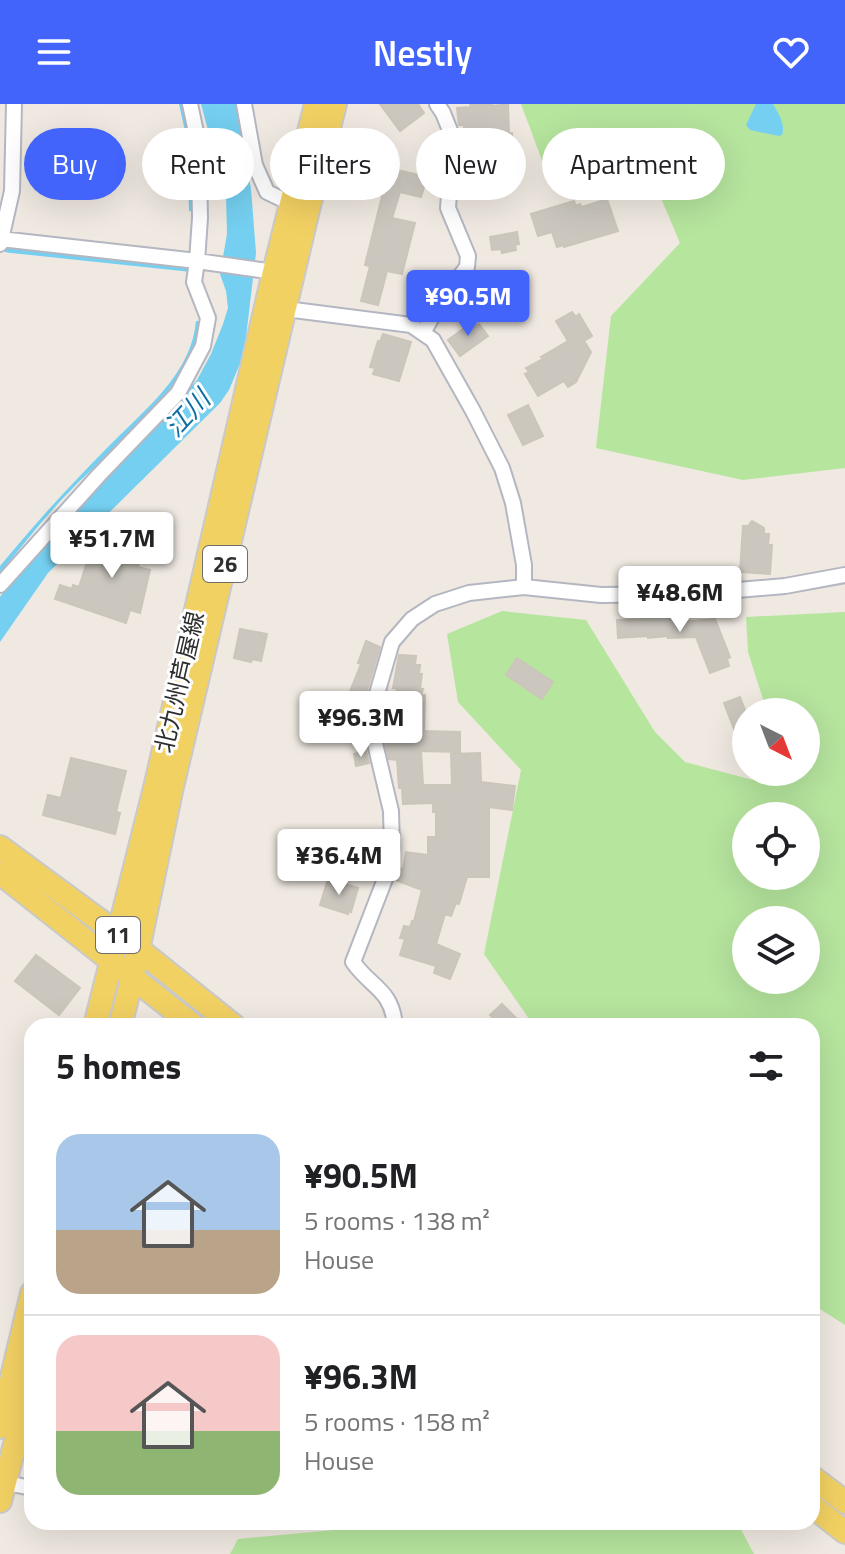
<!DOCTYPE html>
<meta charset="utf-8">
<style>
:root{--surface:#fff;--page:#f6f6f6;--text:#202124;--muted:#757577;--line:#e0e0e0;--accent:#4264fb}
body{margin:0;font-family:"Titillium Web","Noto Sans JP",sans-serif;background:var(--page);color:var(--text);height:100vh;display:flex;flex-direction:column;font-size:30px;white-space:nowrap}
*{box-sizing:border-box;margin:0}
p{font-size:26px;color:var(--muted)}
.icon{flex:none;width:44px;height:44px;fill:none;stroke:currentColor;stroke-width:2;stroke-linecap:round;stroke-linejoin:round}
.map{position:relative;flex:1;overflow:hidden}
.details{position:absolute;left:24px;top:914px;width:796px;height:512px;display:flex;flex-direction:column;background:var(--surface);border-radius:24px;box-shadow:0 8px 32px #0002}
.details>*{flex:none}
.banner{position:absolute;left:24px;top:24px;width:798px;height:72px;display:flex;gap:16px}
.needle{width:52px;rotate:138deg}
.tools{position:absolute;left:732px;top:594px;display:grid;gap:16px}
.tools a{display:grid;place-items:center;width:88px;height:88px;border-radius:50%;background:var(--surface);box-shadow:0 8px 32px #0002;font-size:40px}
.price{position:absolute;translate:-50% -68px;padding:0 18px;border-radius:8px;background:#fff;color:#222;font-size:26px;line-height:52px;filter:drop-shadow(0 2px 4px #0008)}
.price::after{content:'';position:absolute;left:50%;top:48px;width:24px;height:18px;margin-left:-12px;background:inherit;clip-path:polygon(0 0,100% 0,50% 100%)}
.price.on{background:var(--accent);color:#fff}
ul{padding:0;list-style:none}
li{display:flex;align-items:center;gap:24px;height:200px;padding:0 32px}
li+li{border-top:2px solid var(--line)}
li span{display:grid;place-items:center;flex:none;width:224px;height:160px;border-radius:24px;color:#555}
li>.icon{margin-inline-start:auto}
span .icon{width:96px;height:96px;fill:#fffc;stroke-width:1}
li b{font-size:34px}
h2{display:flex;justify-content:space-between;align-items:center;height:96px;padding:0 32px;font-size:34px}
.tag{padding:0 28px;border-radius:36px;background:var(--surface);box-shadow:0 8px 32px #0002;font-size:28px;line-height:72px}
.tag.on{background:var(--accent);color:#fff}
header{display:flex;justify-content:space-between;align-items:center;height:104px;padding:0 32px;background:var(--accent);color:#fff;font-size:36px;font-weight:600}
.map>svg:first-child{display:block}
.green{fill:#b6e59e;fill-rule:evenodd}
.water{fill:#75cff0}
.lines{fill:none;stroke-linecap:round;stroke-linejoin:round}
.stream{stroke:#75cff0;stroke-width:5}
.building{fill:#cbc7bf;stroke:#cbc5ba;stroke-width:2}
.street-casing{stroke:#b4b7c1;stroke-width:18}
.primary-casing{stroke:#c9c9c9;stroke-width:26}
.street{stroke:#fff;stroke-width:14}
.primary{stroke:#f2d163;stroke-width:22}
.labels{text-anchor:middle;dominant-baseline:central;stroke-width:6;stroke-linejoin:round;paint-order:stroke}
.shield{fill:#fff;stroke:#6d6d6d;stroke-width:2}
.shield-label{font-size:22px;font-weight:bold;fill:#2e2e2e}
.street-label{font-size:24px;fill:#2e2e2e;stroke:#fff}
.water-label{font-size:26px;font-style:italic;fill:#0d6fa3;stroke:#fff}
</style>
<header><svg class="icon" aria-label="menu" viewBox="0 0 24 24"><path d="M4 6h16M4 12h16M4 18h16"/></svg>Nestly<svg class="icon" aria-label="heart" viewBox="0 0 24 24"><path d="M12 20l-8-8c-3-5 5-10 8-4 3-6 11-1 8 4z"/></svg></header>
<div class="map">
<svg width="845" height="1450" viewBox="0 0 845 1450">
<rect width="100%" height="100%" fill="#efe9e1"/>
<!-- green -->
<path class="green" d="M 521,0 L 845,0 L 845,364 L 743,376 L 596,344 L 611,212 L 680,139 L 655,80 L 550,78 Z
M 502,507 L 586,516 L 655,628 L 685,658 L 753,676 L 760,668 L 806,668 L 806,608 L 767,608 L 748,548 L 746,513 L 845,508 L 845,1221 L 812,1200 L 812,922 L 534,922 L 484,850 L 521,666 L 458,598 L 447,530 ZM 746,712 L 806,712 L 806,772 L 746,772 ZM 746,816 L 806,816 L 806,876 L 746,876 Z
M 351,1418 L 737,1418 L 754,1450 L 230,1450 L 238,1435 L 345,1425 Z"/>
<!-- water -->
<path class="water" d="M 179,0 L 184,0 L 191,42 L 192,107 L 189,107 L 187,36 Z
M 201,0 L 236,0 L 251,85 L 256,149 L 244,250 L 229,286 L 220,299 L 48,469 L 0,538 L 0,493 L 19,466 L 197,276 L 211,250 L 223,220 L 228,204 L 226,187 L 220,170 L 227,130 L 226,93 Z
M 756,0 L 773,0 C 778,9 786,21 782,31 L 779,32 L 750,26 L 746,21 Z
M 196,217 L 199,217 C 197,279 113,343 72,385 C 46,411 24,440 0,469 L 0,462 C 25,432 50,403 77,375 C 91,360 105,346 120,331 C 152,300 192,265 196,217 Z"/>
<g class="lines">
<!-- stream -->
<path class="stream" d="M 7,146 L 187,165"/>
</g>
<!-- building -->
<path class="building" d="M 380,0 L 418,0 L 424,9 L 400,27 Z
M 470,0 L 492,0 L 492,2 L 508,0 L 509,29 L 512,29 L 513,51 L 516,50 L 517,64 L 498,67 L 497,50 L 465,52 L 464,21 L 459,21 L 457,4 L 471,3 Z
M 389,64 L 427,73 L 421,93 L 400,88 L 392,114 L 415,119 L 402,170 L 387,167 L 378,201 L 361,197 L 370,162 L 365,161 Z
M 607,95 L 618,127 L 564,143 L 564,141 L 557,143 L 552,128 L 538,132 L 531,110 L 574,97 L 576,102 L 580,100 L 582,103 Z
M 517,128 L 519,140 L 515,141 L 516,146 L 502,149 L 501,145 L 492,146 L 490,133 Z
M 572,208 L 576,213 L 579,210 L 592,232 L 584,237 L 591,248 L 576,278 L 568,283 L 564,277 L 538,292 L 525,270 L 529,268 L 526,264 L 543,255 L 541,253 L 568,237 L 556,217 Z
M 473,218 L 476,222 L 479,220 L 488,232 L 460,252 L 448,236 Z
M 383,230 L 411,238 L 399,277 L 373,270 L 375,264 L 370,263 L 378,237 L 380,238 Z
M 528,301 L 543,332 L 523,341 L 508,311 Z
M 752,417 L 764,424 L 764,430 L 769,430 L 768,441 L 772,441 L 770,470 L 740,468 L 743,422 L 748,422 Z
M 133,422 L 147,426 L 138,463 L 150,466 L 140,509 L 130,506 L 126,519 L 55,495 L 60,481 L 72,485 L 73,481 L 79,483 L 89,452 L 98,454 L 106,431 L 128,439 Z
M 672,505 L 673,508 L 681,507 L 682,518 L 715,515 L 730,553 L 727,555 L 729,562 L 710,569 L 696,533 L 668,534 L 668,532 L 648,534 L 648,532 L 618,534 L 617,516 L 646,515 L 645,509 Z
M 240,525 L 267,530 L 261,557 L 252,555 L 251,558 L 234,554 Z
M 366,537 L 380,543 L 362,603 L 345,600 L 361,560 L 358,559 Z
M 399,551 L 416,552 L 415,561 L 420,561 L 419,570 L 422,570 L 420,584 L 423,585 L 421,591 L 425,591 L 424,627 L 460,628 L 460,648 L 421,647 L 423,681 L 452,681 L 451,650 L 480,649 L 481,678 L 515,682 L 512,706 L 489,703 L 489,773 L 467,773 L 459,800 L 456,799 L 451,812 L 445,810 L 436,840 L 460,850 L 450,875 L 434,869 L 436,862 L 400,851 L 405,835 L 400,834 L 404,822 L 410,823 L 412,817 L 414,817 L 422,786 L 395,776 L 399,764 L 403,766 L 406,748 L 428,751 L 428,733 L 436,733 L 436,708 L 433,708 L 433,699 L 403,700 L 402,684 L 399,684 L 397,656 L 389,655 L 385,638 L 404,638 L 405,596 L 395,594 L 397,584 L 393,584 Z
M 517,554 L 553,578 L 542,595 L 506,571 Z
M 740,593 L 746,609 L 746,626 L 736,630 L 724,599 Z
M 366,647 L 369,659 L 356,662 L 354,650 Z
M 71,654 L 126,667 L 116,708 L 120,709 L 115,730 L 43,711 L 48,691 L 61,694 Z
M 328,775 L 358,784 L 351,808 L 349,807 L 348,810 L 320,801 Z
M 36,851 L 80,884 L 59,911 L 15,877 Z
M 502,900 L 524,922 L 501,922 L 490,911 Z"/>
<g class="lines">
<!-- street casing -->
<g class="street-casing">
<path id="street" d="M 244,0 L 255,61 L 267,88 L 296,102
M 0,135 L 197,157 L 274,168
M 0,140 L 12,87 L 14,0
M 286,205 L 411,221 L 433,236 L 473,307 L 502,364 L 513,399 L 524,461 L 524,483
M 423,229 L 441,197 L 467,163 L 468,152 L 448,104 L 453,34 L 443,9 L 437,0
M 0,481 L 99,371 L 178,289 L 203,242 L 208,214 L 194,178 L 197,157 L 200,114 L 199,64 L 197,33 L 190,0
M 395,922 C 392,885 371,884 353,858 L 385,775 L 392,744 L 391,707 L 373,631 L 372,607 L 392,538 L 412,515 L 435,500 L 469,489 L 524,483 L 601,491 L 691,490 L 785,482 L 845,471
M 6,1379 L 32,1384"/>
</g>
<!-- primary casing -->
<g class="primary-casing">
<path id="primary" d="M 0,743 L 137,844 L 234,922
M 0,769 L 194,922
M 95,922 L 155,684 L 274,168 L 316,0
M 120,922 L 132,875 L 171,687 L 308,106 L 335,0
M 0,1323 L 32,1189
M 812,1373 L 845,1398
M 0,1397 L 32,1276
M 812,1402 L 845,1428"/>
</g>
<!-- street -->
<use href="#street" class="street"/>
<!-- primary -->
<use href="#primary" class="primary"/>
</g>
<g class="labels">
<!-- shield labels -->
<g class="shield">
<rect x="203" y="442" width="44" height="36" rx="6"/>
<rect x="96" y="813" width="44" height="36" rx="6"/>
</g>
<g class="shield-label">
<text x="225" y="460">26</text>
<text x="118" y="831">11</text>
</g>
<!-- street labels -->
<g class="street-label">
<text transform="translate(179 578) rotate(-77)">北九州芦屋線</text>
</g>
<!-- water labels -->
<g class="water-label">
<text transform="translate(187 309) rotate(-47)">江川</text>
</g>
</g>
</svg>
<div class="tools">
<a><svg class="needle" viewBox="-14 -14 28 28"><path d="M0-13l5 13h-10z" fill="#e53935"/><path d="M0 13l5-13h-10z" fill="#757577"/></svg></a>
<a><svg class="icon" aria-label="locate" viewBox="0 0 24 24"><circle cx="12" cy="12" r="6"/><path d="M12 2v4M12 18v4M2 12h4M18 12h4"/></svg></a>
<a><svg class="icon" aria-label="layers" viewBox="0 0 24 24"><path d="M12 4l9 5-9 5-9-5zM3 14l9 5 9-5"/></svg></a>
</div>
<b class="price on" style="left:468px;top:234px">¥90.5M</b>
<b class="price" style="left:112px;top:476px">¥51.7M</b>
<b class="price" style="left:680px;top:530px">¥48.6M</b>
<b class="price" style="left:361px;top:655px">¥96.3M</b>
<b class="price" style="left:339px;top:793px">¥36.4M</b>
<div class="banner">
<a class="tag on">Buy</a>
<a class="tag">Rent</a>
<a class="tag">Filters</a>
<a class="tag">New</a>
<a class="tag">Apartment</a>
</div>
<section class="details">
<h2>5 homes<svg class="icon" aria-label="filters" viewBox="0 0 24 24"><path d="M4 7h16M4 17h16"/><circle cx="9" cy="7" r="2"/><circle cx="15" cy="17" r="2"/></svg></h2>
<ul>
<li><span style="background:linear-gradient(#a9c7e8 60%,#b9a48a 0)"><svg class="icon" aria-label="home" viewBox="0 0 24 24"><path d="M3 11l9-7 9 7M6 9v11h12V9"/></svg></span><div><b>¥90.5M</b><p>5 rooms · 138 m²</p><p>House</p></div></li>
<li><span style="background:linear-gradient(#f6c9c9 60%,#8fb573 0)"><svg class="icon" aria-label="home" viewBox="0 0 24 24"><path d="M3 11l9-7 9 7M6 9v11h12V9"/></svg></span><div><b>¥96.3M</b><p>5 rooms · 158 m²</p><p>House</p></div></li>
</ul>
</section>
</div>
